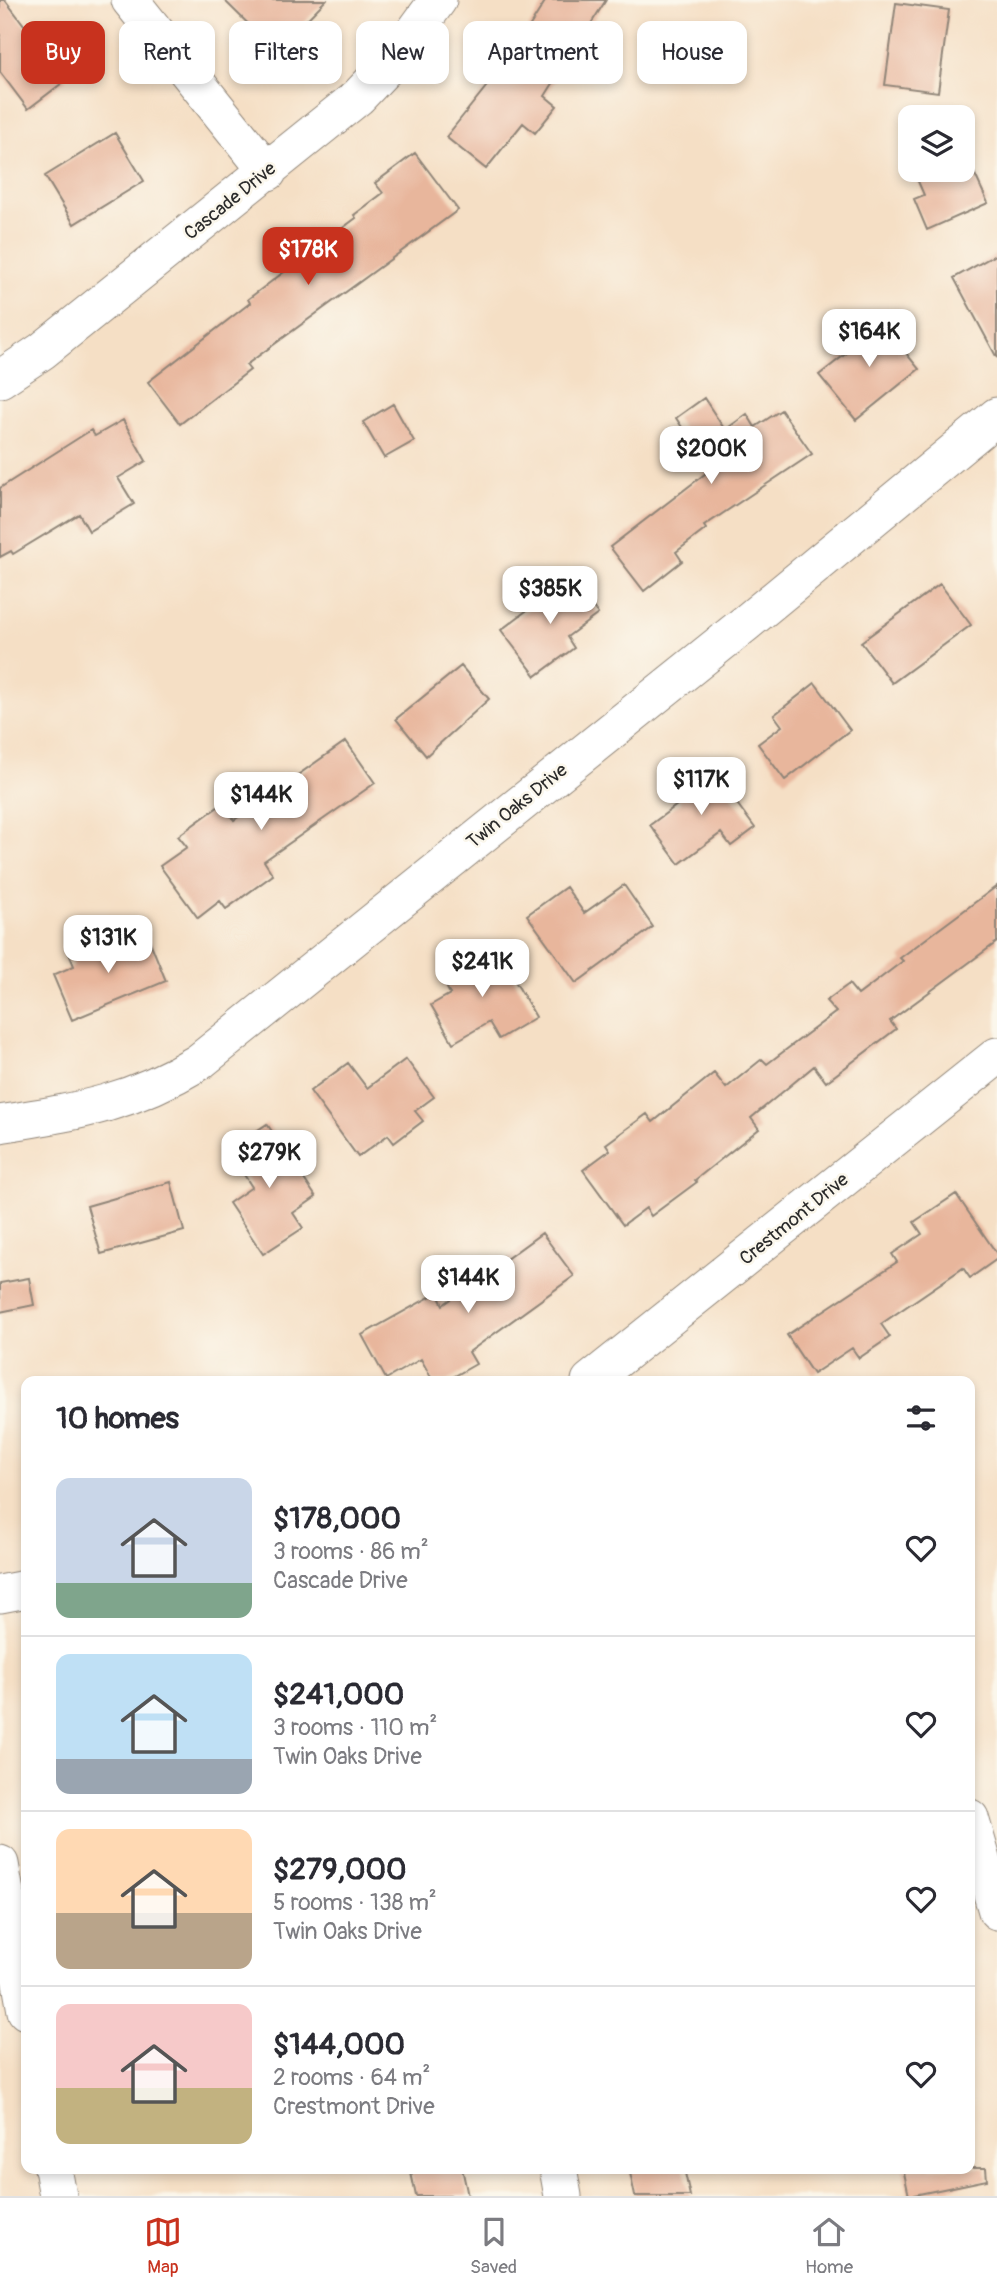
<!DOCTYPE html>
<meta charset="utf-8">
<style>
:root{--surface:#fff;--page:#f2f2f3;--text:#2b2b33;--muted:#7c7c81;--line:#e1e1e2;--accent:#c8321e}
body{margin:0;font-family:Pangolin,sans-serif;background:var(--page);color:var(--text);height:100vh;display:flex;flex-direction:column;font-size:26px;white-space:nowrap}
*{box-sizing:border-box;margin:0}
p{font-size:23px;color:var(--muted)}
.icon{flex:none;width:38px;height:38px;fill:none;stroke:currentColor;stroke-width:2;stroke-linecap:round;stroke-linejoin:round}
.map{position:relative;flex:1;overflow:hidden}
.details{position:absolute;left:21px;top:1376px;width:954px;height:798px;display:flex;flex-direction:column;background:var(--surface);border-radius:14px;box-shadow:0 4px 10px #0003}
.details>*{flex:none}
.banner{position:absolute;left:21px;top:21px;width:956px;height:63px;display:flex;gap:14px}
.buttons{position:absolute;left:898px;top:105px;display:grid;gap:14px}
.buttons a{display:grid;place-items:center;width:77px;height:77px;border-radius:14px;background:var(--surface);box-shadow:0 4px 10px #0003;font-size:35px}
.price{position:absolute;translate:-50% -60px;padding:0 16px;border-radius:14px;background:#fff;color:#222;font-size:23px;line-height:46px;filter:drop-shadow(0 2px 4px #0008)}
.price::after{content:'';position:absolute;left:50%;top:42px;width:21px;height:16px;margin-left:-10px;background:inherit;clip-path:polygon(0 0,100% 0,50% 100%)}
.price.on{background:var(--accent);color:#fff}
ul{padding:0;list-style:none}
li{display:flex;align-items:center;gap:21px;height:175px;padding:0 35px}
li+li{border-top:2px solid var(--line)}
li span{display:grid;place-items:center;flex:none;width:196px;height:140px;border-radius:14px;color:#555}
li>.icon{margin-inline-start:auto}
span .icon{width:84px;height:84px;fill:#fffc;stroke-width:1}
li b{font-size:30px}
h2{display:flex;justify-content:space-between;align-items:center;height:84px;padding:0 35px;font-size:30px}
.tag{padding:0 24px;border-radius:14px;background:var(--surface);box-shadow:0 4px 10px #0003;font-size:24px;line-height:63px}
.tag.on{background:var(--accent);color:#fff}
.tabs{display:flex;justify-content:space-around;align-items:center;height:98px;border-top:2px solid var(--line);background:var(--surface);font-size:19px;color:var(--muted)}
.tabs a{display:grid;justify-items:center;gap:4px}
.tabs .on{color:var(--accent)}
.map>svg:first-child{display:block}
.building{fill:#e8b69c}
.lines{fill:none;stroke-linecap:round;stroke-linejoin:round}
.minor-casing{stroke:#908578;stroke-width:39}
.minor{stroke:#fff;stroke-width:37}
.labels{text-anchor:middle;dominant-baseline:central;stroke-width:5;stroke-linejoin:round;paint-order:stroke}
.street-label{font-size:19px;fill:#2b2b2b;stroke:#fbf7ec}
</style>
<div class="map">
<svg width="997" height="2196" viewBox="0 0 997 2196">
<rect width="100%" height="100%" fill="#fbf7ec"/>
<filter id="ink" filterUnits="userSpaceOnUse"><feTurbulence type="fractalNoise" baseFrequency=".0143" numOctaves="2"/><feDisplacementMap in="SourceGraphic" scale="14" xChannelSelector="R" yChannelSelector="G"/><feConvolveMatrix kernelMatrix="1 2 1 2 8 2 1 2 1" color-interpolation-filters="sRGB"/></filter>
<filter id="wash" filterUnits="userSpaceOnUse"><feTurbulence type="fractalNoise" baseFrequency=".00686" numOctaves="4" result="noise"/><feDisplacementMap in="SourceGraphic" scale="28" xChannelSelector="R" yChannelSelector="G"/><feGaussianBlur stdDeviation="1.57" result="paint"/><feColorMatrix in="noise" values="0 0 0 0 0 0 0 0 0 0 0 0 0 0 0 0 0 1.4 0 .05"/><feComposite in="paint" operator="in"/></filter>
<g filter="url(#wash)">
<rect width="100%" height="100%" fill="#f5dfc5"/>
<g id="blocks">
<!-- building -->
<path class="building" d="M 0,0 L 5,0 L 66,80 L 28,109 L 0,72 Z
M 224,0 L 326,0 L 276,51 Z
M 546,0 L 606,0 L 545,96 L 557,106 L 535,133 L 523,123 L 486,169 L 446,137 L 526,37 L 524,35 Z
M 896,3 L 949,10 L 938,92 L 885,85 Z
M 115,133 L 144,181 L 74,224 L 45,176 Z
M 415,153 L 458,210 L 246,365 L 250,370 L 180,424 L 148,382 L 250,303 L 248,299 L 356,218 L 354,215 L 383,193 L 375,183 Z
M 913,170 L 973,170 L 988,203 L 927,230 L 914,199 L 924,195 Z
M 997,254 L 997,358 L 954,278 Z
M 874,314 L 919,369 L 856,420 L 819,375 L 857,345 L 849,335 Z
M 704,398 L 725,430 L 747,414 L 755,427 L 781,410 L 812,454 L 704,526 L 706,529 L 676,552 L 682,561 L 644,591 L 610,547 L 710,470 L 676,418 Z
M 393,404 L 414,441 L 384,458 L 363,422 Z
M 123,420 L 146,461 L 118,478 L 134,504 L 89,531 L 79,514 L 13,554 L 11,551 L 0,557 L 0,488 L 91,430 L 95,436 Z
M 571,577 L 598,614 L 567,637 L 574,648 L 536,676 L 501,630 Z
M 940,584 L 971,625 L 892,683 L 861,642 Z
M 461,666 L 489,699 L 426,756 L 396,719 Z
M 815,683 L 850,730 L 785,780 L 758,744 L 782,726 L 774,715 Z
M 346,741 L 375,783 L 264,861 L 273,875 L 226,909 L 220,901 L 198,918 L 160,866 L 187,847 L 178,836 L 222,804 L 234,820 Z
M 710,767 L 755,828 L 731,846 L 721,833 L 679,864 L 650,825 L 681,802 L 674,793 Z
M 624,885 L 653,927 L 576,983 L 527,915 L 566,887 L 584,913 Z
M 997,886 L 997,942 L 890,1021 L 896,1029 L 826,1082 L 814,1066 L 751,1118 L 759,1129 L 695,1180 L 697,1182 L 651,1216 L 646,1208 L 623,1225 L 583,1170 L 610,1150 L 606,1144 L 647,1114 L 653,1122 L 714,1073 L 726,1088 L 762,1059 L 767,1064 L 836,1012 L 826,1001 L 849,984 L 858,995 L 903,961 L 900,958 Z
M 146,932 L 166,981 L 72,1020 L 53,975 L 74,966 L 68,951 L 92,941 L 96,952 Z
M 495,947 L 536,1017 L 499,1039 L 489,1022 L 453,1043 L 431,1005 L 450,994 L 442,978 Z
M 406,1059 L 434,1097 L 415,1111 L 423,1121 L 394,1143 L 388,1135 L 358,1157 L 310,1091 L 348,1063 L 367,1088 Z
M 267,1124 L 316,1197 L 293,1213 L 303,1228 L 263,1254 L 229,1203 L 252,1187 L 228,1150 Z
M 171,1182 L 184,1231 L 101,1254 L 87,1206 Z
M 956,1194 L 997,1254 L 997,1259 L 970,1278 L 963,1268 L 881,1324 L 890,1337 L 859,1358 L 852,1348 L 813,1374 L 787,1335 L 897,1262 L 892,1254 L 922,1234 L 914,1222 Z
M 542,1233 L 574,1276 L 469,1352 L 476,1364 L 446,1381 L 433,1381 L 421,1359 L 386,1379 L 362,1335 L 437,1293 L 443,1305 Z
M 29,1278 L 34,1305 L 0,1312 L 0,1283 Z
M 410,2168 L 462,2168 L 468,2196 L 416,2196 Z
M 629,2168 L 684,2168 L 690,2196 L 635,2196 Z
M 903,2168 L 986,2168 L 987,2180 L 909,2196 Z"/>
</g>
</g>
<g filter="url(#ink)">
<use href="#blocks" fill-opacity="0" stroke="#908578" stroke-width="2"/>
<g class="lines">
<!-- minor casing -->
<g class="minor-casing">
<path id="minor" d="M 130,0 L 268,172
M 0,379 L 42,351 L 358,97 L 397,56 L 438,0
M 0,1124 C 79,1111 129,1104 199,1062 L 746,623 L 997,416
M 590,1381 L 997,1056
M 0,1594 L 26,1589
M 970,1818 L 997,1911
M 0,1864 L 26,2011
M 53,2168 L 58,2196
M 558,2168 L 563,2196"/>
</g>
<!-- minor -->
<use href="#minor" class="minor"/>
</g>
</g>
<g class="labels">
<!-- street labels -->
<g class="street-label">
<text transform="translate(230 201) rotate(-39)">Cascade Drive</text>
<text transform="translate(517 806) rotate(-39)">Twin Oaks Drive</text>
<text transform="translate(794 1219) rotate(-39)">Crestmont Drive</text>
</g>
</g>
</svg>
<div class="buttons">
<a><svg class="icon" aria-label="layers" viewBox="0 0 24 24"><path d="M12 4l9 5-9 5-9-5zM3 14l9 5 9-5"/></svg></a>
</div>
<b class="price on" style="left:308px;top:287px">$178K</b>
<b class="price" style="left:869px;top:369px">$164K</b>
<b class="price" style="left:711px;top:486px">$200K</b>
<b class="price" style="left:550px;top:626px">$385K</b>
<b class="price" style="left:701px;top:817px">$117K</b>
<b class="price" style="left:261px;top:832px">$144K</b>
<b class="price" style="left:108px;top:975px">$131K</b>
<b class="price" style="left:482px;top:999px">$241K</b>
<b class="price" style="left:269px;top:1190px">$279K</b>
<b class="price" style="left:468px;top:1315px">$144K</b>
<div class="banner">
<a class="tag on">Buy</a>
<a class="tag">Rent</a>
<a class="tag">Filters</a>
<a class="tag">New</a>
<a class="tag">Apartment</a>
<a class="tag">House</a>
</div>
<section class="details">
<h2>10 homes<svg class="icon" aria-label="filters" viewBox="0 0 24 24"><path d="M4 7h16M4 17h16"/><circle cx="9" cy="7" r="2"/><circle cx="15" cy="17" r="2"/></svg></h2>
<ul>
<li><span style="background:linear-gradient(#c9d6e8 75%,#7fa58c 0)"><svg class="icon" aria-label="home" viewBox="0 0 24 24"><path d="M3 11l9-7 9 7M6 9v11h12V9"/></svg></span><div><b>$178,000</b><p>3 rooms · 86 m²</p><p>Cascade Drive</p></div><svg class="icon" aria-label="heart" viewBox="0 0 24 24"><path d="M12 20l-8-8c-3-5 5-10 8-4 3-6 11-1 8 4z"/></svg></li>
<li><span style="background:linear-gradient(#bfe0f5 75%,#9aa5b1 0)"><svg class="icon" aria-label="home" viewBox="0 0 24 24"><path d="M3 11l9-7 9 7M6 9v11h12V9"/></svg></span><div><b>$241,000</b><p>3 rooms · 110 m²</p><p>Twin Oaks Drive</p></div><svg class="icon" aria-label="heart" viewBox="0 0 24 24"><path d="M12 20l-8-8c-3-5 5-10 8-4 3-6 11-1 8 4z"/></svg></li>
<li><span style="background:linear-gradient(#ffd9b3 60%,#b9a48a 0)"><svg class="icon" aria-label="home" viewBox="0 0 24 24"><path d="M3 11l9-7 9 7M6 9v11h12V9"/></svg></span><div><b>$279,000</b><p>5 rooms · 138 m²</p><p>Twin Oaks Drive</p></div><svg class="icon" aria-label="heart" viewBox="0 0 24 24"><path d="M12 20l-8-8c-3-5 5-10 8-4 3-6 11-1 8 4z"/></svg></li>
<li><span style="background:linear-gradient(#f6c9c9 60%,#c2b280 0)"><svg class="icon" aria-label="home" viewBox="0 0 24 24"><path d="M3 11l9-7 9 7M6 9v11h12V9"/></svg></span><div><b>$144,000</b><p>2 rooms · 64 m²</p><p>Crestmont Drive</p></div><svg class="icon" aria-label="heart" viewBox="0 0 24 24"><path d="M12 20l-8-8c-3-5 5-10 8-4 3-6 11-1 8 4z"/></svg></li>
</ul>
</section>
</div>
<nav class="tabs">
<a class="on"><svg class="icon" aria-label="map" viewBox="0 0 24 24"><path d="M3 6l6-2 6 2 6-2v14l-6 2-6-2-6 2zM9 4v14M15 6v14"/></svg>Map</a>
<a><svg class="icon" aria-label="saved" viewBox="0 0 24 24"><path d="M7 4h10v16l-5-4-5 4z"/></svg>Saved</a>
<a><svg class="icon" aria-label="home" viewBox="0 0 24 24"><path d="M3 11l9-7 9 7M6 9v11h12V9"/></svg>Home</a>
</nav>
